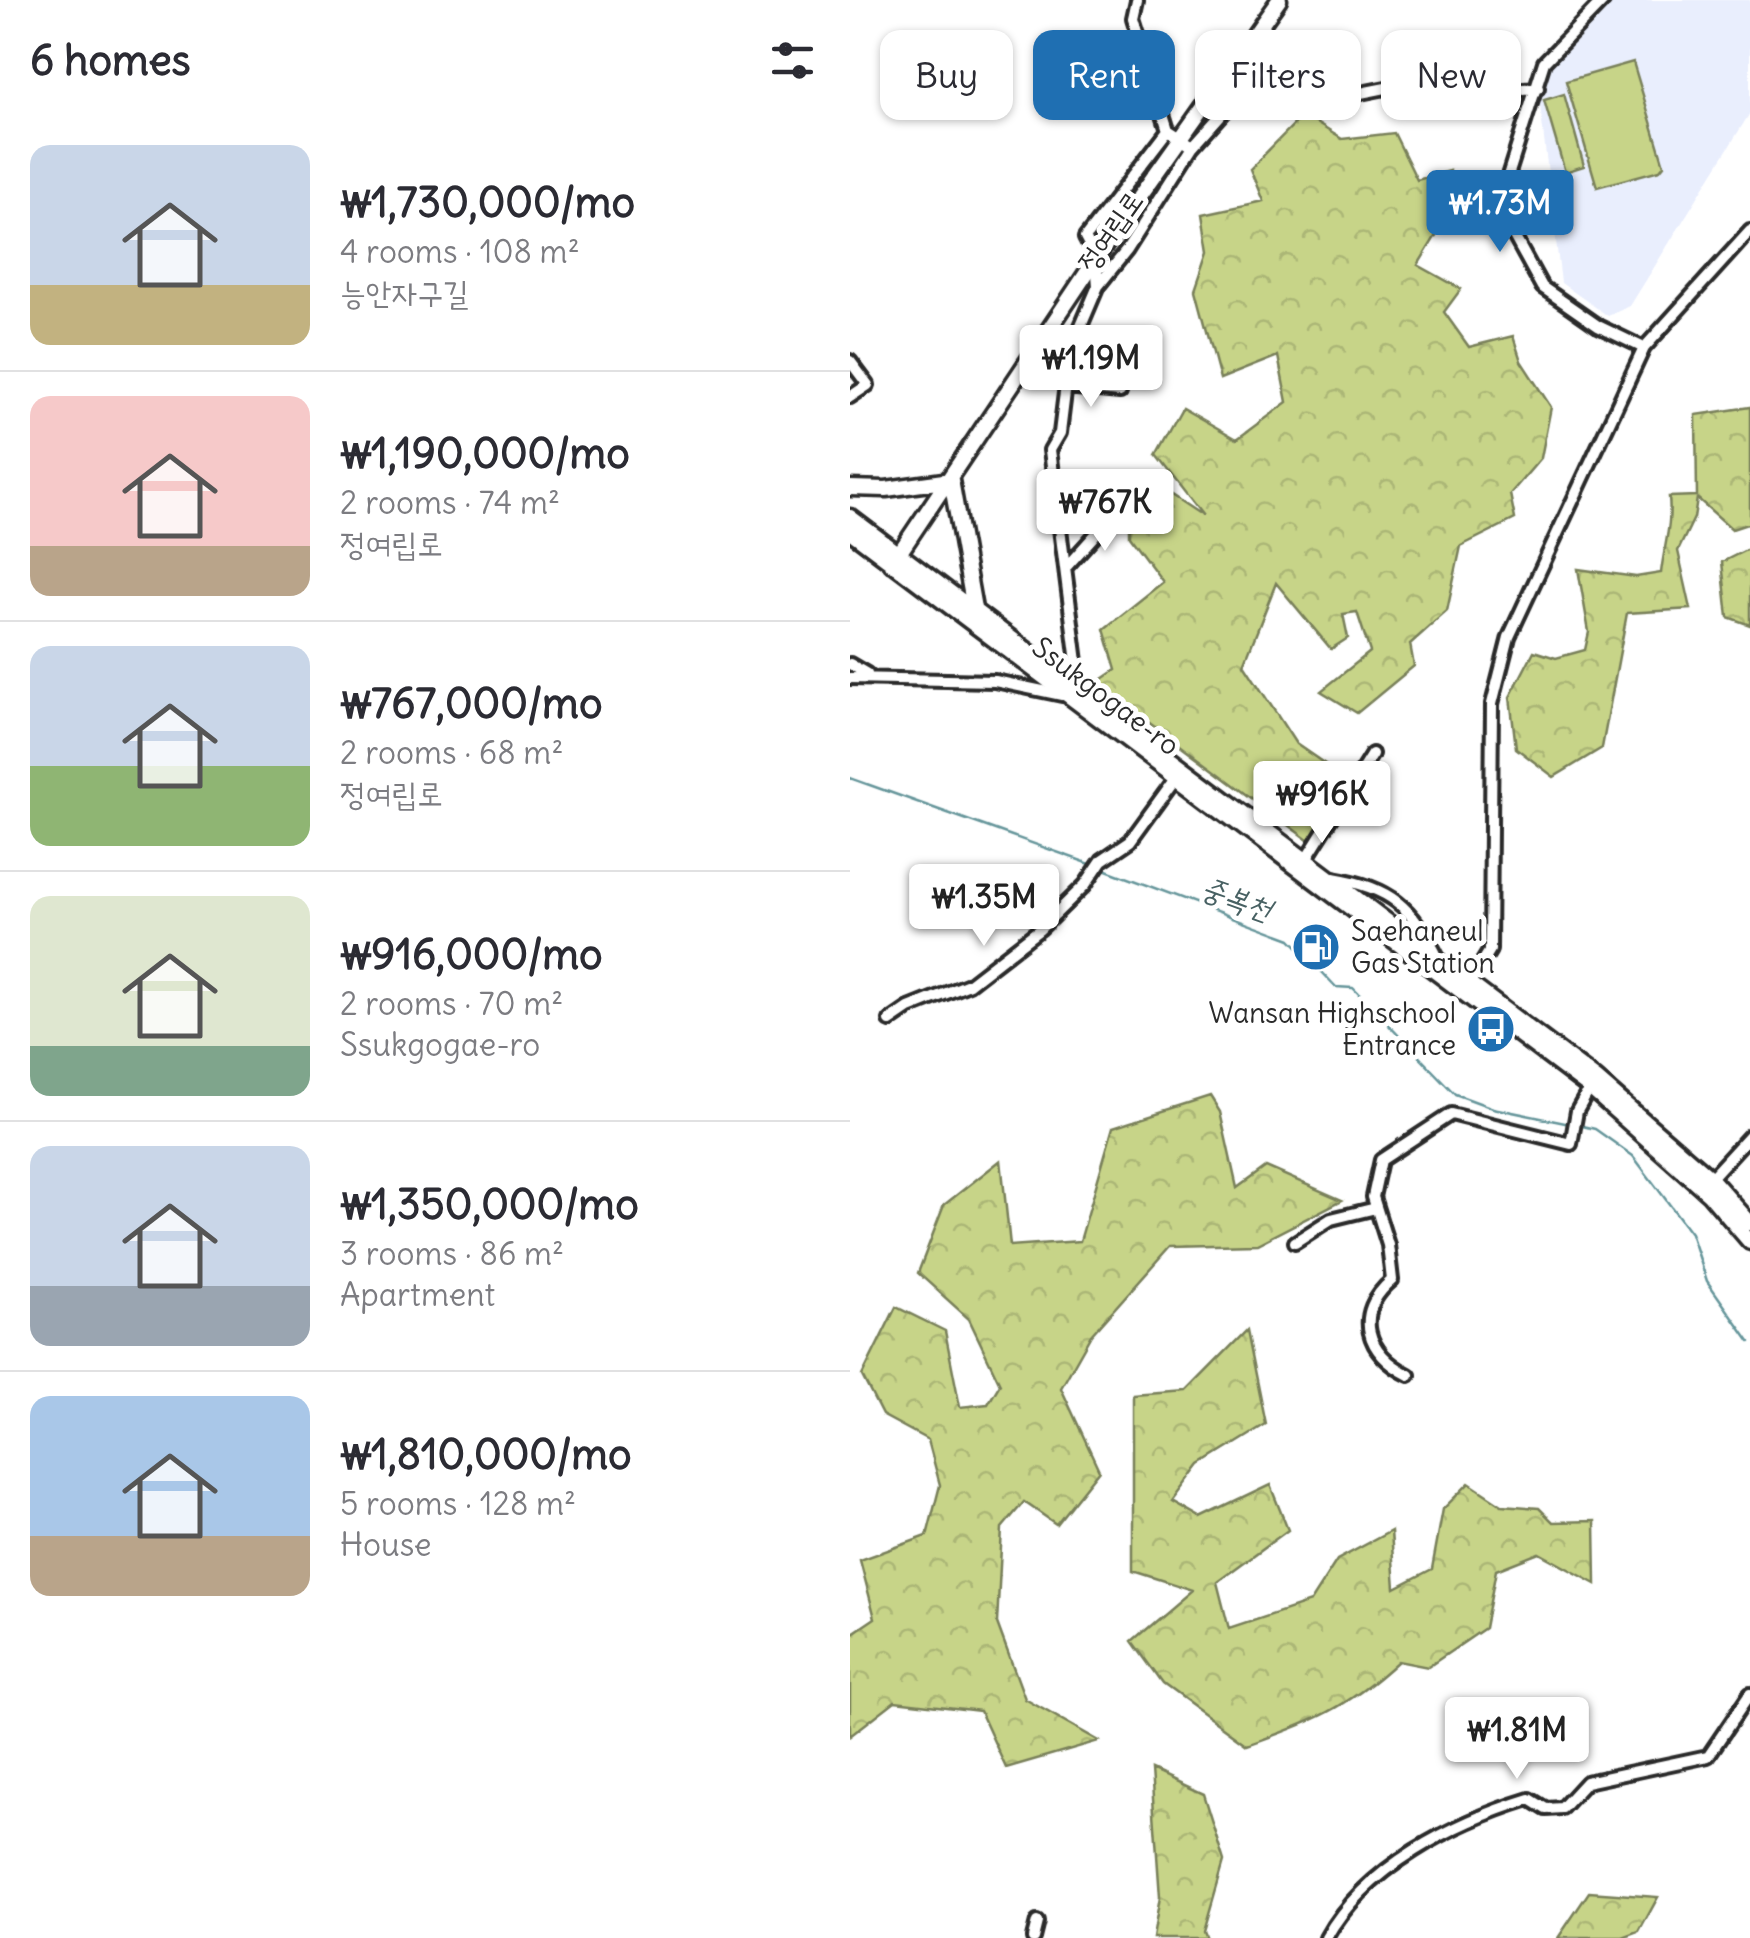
<!DOCTYPE html>
<meta charset="utf-8">
<style>
:root{--surface:#fff;--page:#f7f7f7;--text:#2b2b33;--muted:#7c7c81;--line:#e1e1e2;--accent:#1f6fb2}
body{margin:0;font-family:Delius,"Poor Story",sans-serif;background:var(--page);color:var(--text);height:100vh;display:flex;flex-direction:column;font-size:38px;white-space:nowrap}
*{box-sizing:border-box;margin:0}
p{font-size:32px;color:var(--muted)}
.icon{flex:none;width:55px;height:55px;fill:none;stroke:currentColor;stroke-width:2;stroke-linecap:round;stroke-linejoin:round}
.map{position:relative;flex:1;overflow:hidden}
.side{display:flex;flex-direction:column;background:var(--surface);width:850px}
.side>*{flex:none}
.hud{position:absolute;left:30px;top:30px;width:720px;height:90px;display:flex;gap:20px}
.price{position:absolute;translate:-50% -85px;padding:0 22px;border-radius:10px;background:#fff;color:#222;font-size:32px;line-height:65px;filter:drop-shadow(0 2px 5px #0008)}
.price::after{content:'';position:absolute;left:50%;top:60px;width:30px;height:22px;margin-left:-15px;background:inherit;clip-path:polygon(0 0,100% 0,50% 100%)}
.price.on{background:var(--accent);color:#fff}
ul{padding:0;list-style:none}
li{display:flex;align-items:center;gap:30px;height:250px;padding:0 30px}
li+li{border-top:2px solid var(--line)}
li span{display:grid;place-items:center;flex:none;width:280px;height:200px;border-radius:20px;color:#555}
li>.icon{margin-inline-start:auto}
span .icon{width:120px;height:120px;fill:#fffc;stroke-width:1}
li b{font-size:42px}
h2{display:flex;justify-content:space-between;align-items:center;height:120px;padding:0 30px;font-size:42px}
.tag{padding:0 35px;border-radius:20px;background:var(--surface);box-shadow:0 2px 8px #0004;font-size:35px;line-height:90px}
.tag.on{background:var(--accent);color:#fff}
main{display:flex;flex:1;min-height:0}
.map>svg:first-child{display:block}
.built{fill:#e9eefd}
.forest{fill:url(#forest-crowns);stroke:#79805a;stroke-width:2.5}
.garden{fill:#c7d488;stroke:#79805a;stroke-width:2.5}
.lines{fill:none;stroke-linecap:round;stroke-linejoin:round}
.stream{stroke:#66969b;stroke-width:2.5}
.street-casing{stroke:#2b2b2b;stroke-width:18}
.secondary-casing{stroke:#2b2b2b;stroke-width:21}
.street{stroke:#fff;stroke-width:10}
.secondary{stroke:#fff;stroke-width:14}
.labels{text-anchor:middle;dominant-baseline:central;stroke-width:10;stroke-linejoin:round;paint-order:stroke}
.street-label{font-size:28px;fill:#2b2b2b;stroke:#fff}
.poi-label{font-size:28px;fill:#2b2b2b;stroke:#fff;text-anchor:start}
.water-label{font-size:30px;font-style:italic;fill:#486163;stroke:#fff}
</style>
<main>
<section class="side">
<h2>6 homes<svg class="icon" aria-label="filters" viewBox="0 0 24 24"><path d="M4 7h16M4 17h16"/><circle cx="9" cy="7" r="2"/><circle cx="15" cy="17" r="2"/></svg></h2>
<ul>
<li><span style="background:linear-gradient(#c9d6e8 70%,#c2b280 0)"><svg class="icon" aria-label="home" viewBox="0 0 24 24"><path d="M3 11l9-7 9 7M6 9v11h12V9"/></svg></span><div><b>₩1,730,000/mo</b><p>4 rooms · 108 m²</p><p>능안자구길</p></div></li>
<li><span style="background:linear-gradient(#f6c9c9 75%,#b9a48a 0)"><svg class="icon" aria-label="home" viewBox="0 0 24 24"><path d="M3 11l9-7 9 7M6 9v11h12V9"/></svg></span><div><b>₩1,190,000/mo</b><p>2 rooms · 74 m²</p><p>정여립로</p></div></li>
<li><span style="background:linear-gradient(#c9d6e8 60%,#8fb573 0)"><svg class="icon" aria-label="home" viewBox="0 0 24 24"><path d="M3 11l9-7 9 7M6 9v11h12V9"/></svg></span><div><b>₩767,000/mo</b><p>2 rooms · 68 m²</p><p>정여립로</p></div></li>
<li><span style="background:linear-gradient(#dfe7d0 75%,#7fa58c 0)"><svg class="icon" aria-label="home" viewBox="0 0 24 24"><path d="M3 11l9-7 9 7M6 9v11h12V9"/></svg></span><div><b>₩916,000/mo</b><p>2 rooms · 70 m²</p><p>Ssukgogae-ro</p></div></li>
<li><span style="background:linear-gradient(#c9d6e8 70%,#9aa5b1 0)"><svg class="icon" aria-label="home" viewBox="0 0 24 24"><path d="M3 11l9-7 9 7M6 9v11h12V9"/></svg></span><div><b>₩1,350,000/mo</b><p>3 rooms · 86 m²</p><p>Apartment</p></div></li>
<li><span style="background:linear-gradient(#a9c7e8 70%,#b9a48a 0)"><svg class="icon" aria-label="home" viewBox="0 0 24 24"><path d="M3 11l9-7 9 7M6 9v11h12V9"/></svg></span><div><b>₩1,810,000/mo</b><p>5 rooms · 128 m²</p><p>House</p></div></li>
</ul>
</section>
<div class="map">
<svg width="900" height="1938" viewBox="0 0 900 1938">
<defs>
<pattern id="forest-crowns" width="20" height="18" patternUnits="userSpaceOnUse" patternTransform="scale(2.5)"><rect width="20" height="18" fill="#c7d488"/><path d="M2 6a3 3 0 1 1 6 0M12 15a3 3 0 1 1 6 0" fill="none" stroke="#abb676"/></pattern>
</defs>
<rect width="100%" height="100%" fill="#fff"/>
<filter id="ink" filterUnits="userSpaceOnUse"><feTurbulence type="fractalNoise" baseFrequency=".01" numOctaves="2"/><feDisplacementMap in="SourceGraphic" scale="20" xChannelSelector="R" yChannelSelector="G"/><feConvolveMatrix kernelMatrix="1 2 1 2 8 2 1 2 1" color-interpolation-filters="sRGB"/></filter>
<g filter="url(#ink)">
<!-- built -->
<path class="built" d="M 754,0 L 900,0 L 900,113 L 780,306 L 758,316 L 711,283 L 688,88 L 697,59 Z"/>
<!-- forest -->
<path class="forest" d="M 453,115 L 492,139 L 544,133 L 567,180 L 600,171 L 599,214 L 568,265 L 611,289 L 594,312 L 619,347 L 663,336 L 671,361 L 701,407 L 691,458 L 660,494 L 665,519 L 611,546 L 597,611 L 560,644 L 564,666 L 507,713 L 471,691 L 520,652 L 507,612 L 493,614 L 498,638 L 481,649 L 426,583 L 394,664 L 446,744 L 494,777 L 462,843 L 247,683 L 266,670 L 254,629 L 313,582 L 279,536 L 279,512 L 321,495 L 353,516 L 306,455 L 332,408 L 387,439 L 437,402 L 428,356 L 370,379 L 346,289 L 359,251 L 353,214 L 413,201 L 400,169 Z
M 900,407 L 900,523 L 882,529 L 847,498 L 844,518 L 828,551 L 841,609 L 777,613 L 752,748 L 704,777 L 666,748 L 660,697 L 684,651 L 706,658 L 735,650 L 739,632 L 728,569 L 786,577 L 811,573 C 814,546 822,525 819,497 L 847,496 L 846,415 Z
M 900,548 L 900,625 L 878,617 L 872,562 Z
M 360,1096 L 370,1112 L 387,1188 L 416,1167 L 492,1200 L 407,1244 L 320,1246 L 241,1335 L 211,1388 L 249,1470 L 206,1524 L 174,1502 L 152,1528 L 147,1623 L 175,1699 L 249,1741 L 156,1768 L 130,1711 L 45,1701 L 0,1736 L 0,1635 L 25,1618 L 10,1560 L 77,1536 L 90,1485 L 78,1440 L 32,1415 L 12,1376 L 46,1307 L 95,1331 L 110,1407 L 138,1404 L 150,1384 L 119,1319 L 68,1273 L 94,1205 L 151,1160 L 160,1246 L 230,1241 L 263,1127 Z
M 397,1330 L 416,1425 L 351,1465 L 323,1502 L 351,1518 L 420,1485 L 438,1530 L 367,1582 L 379,1629 L 460,1602 L 487,1560 L 541,1531 L 545,1588 L 582,1569 L 593,1509 L 619,1483 L 652,1505 L 689,1508 L 703,1522 L 745,1521 L 746,1584 L 689,1553 L 646,1570 L 635,1628 L 578,1667 L 548,1661 C 496,1709 463,1722 397,1745 L 313,1684 L 282,1641 L 342,1590 L 283,1571 L 283,1395 L 337,1391 Z
M 301,1770 L 353,1794 L 374,1861 L 354,1931 L 357,1938 L 303,1938 L 310,1897 Z
M 739,1892 L 808,1897 L 789,1932 L 773,1938 L 708,1938 Z"/>
<!-- garden -->
<path class="garden" d="M 783,62 L 814,165 L 810,170 L 747,187 L 716,81 Z
M 714,94 L 734,166 L 715,172 L 694,100 Z"/>
<g class="lines">
<!-- stream -->
<path class="stream" d="M 0,778 L 243,865
M 251,868 L 441,939 L 486,987 L 503,988 L 605,1094 L 643,1108 L 720,1124
M 728,1125 L 745,1129 L 783,1156 L 841,1233 L 857,1281 L 900,1342"/>
<!-- street casing -->
<g class="street-casing">
<path id="street" d="M 754,0 L 694,62 L 657,179 L 664,236 L 692,287 L 748,326 L 794,348
M 343,146 L 377,108 L 394,101 L 460,103 L 551,85 L 601,87 L 625,78 L 645,91 L 688,88
M 248,286 L 246,259 L 235,238 L 318,130 L 283,18 L 287,0
M 0,361 L 18,385 L 0,397
M 216,387 L 270,392
M 217,566 L 263,515
M 0,664 L 17,674
M 0,678 L 145,681 L 212,695 L 228,670 L 200,450 L 210,433 L 220,352 L 248,286 L 277,250 L 343,146 L 318,130
M 455,861 L 522,754
M 483,878 C 540,887 563,907 589,960
M 618,986 L 640,950 L 642,704 L 659,637 L 794,348 L 900,231
M 40,1021 L 59,1008 L 119,984 L 190,929 L 235,885 L 252,860 L 280,841 L 325,779
M 857,1182 L 900,1135
M 445,1242 L 481,1219 L 526,1208
M 559,1375 C 516,1354 503,1313 542,1280 L 538,1245 L 523,1197 L 531,1160 L 601,1114 L 721,1144 L 727,1111 L 740,1088
M 183,1938 L 187,1922
M 476,1938 C 515,1867 605,1822 680,1799 L 696,1809 L 712,1808 L 736,1782 L 858,1756 L 900,1694"/>
</g>
<!-- secondary casing -->
<g class="secondary-casing">
<path id="secondary" d="M 0,488 L 36,489 L 101,480 L 125,614
M 0,517 L 746,1079 L 861,1179 L 900,1223
M 0,531 L 740,1088 L 859,1194 L 900,1242
M 42,564 L 258,241 L 429,0"/>
</g>
<!-- street -->
<use href="#street" class="street"/>
<!-- secondary -->
<use href="#secondary" class="secondary"/>
</g>
</g>
<!-- icons -->
<defs>
<g id="fuel-disc" transform="scale(2.5)"><circle r="9.5" fill="#1f6fb2" stroke="#fff"/><path d="M-5.5-6h7V0h2V4h1.3V-2.5L3-4.5l.8-.8L6-3V5H2.5V1h-1V6h-7ZM-4.2-4.7v3.2H.2V-4.7Z" fill="#fff"/></g>
<g id="bus-disc" transform="scale(2.5)"><circle r="9.5" fill="#1f6fb2" stroke="#fff"/><path d="M-5-6H5V4H4V6H2V4H-2V6H-4V4H-5ZM-3.5-4V0h7V-4ZM-3.5 1.2v1.5H-2V1.2ZM2 1.2v1.5H3.5V1.2Z" fill="#fff"/></g>
</defs>
<g fill-rule="evenodd">
<use href="#fuel-disc" x="466" y="947"/>
<use href="#bus-disc" x="641" y="1029"/>
</g>
<g class="labels">
<!-- street labels -->
<g class="street-label">
<text transform="translate(260 231) rotate(-55)">정여립로</text>
<text transform="translate(256 696) rotate(37)">Ssukgogae-ro</text>
</g>
<!-- poi labels -->
<g class="poi-label">
<text x="501" y="931">Saehaneul<tspan x="501" dy="32">Gas Station</tspan></text>
<text x="606" y="1013" text-anchor="end">Wansan Highschool<tspan x="606" dy="32">Entrance</tspan></text>
</g>
<!-- water labels -->
<g class="water-label">
<text transform="translate(387 898) rotate(20)">중복천</text>
</g>
</g>
</svg>
<b class="price on" style="left:650px;top:255px">₩1.73M</b>
<b class="price" style="left:241px;top:410px">₩1.19M</b>
<b class="price" style="left:255px;top:554px">₩767K</b>
<b class="price" style="left:472px;top:846px">₩916K</b>
<b class="price" style="left:134px;top:949px">₩1.35M</b>
<b class="price" style="left:667px;top:1782px">₩1.81M</b>
<div class="hud">
<a class="tag">Buy</a>
<a class="tag on">Rent</a>
<a class="tag">Filters</a>
<a class="tag">New</a>
</div>
</div>
</main>
